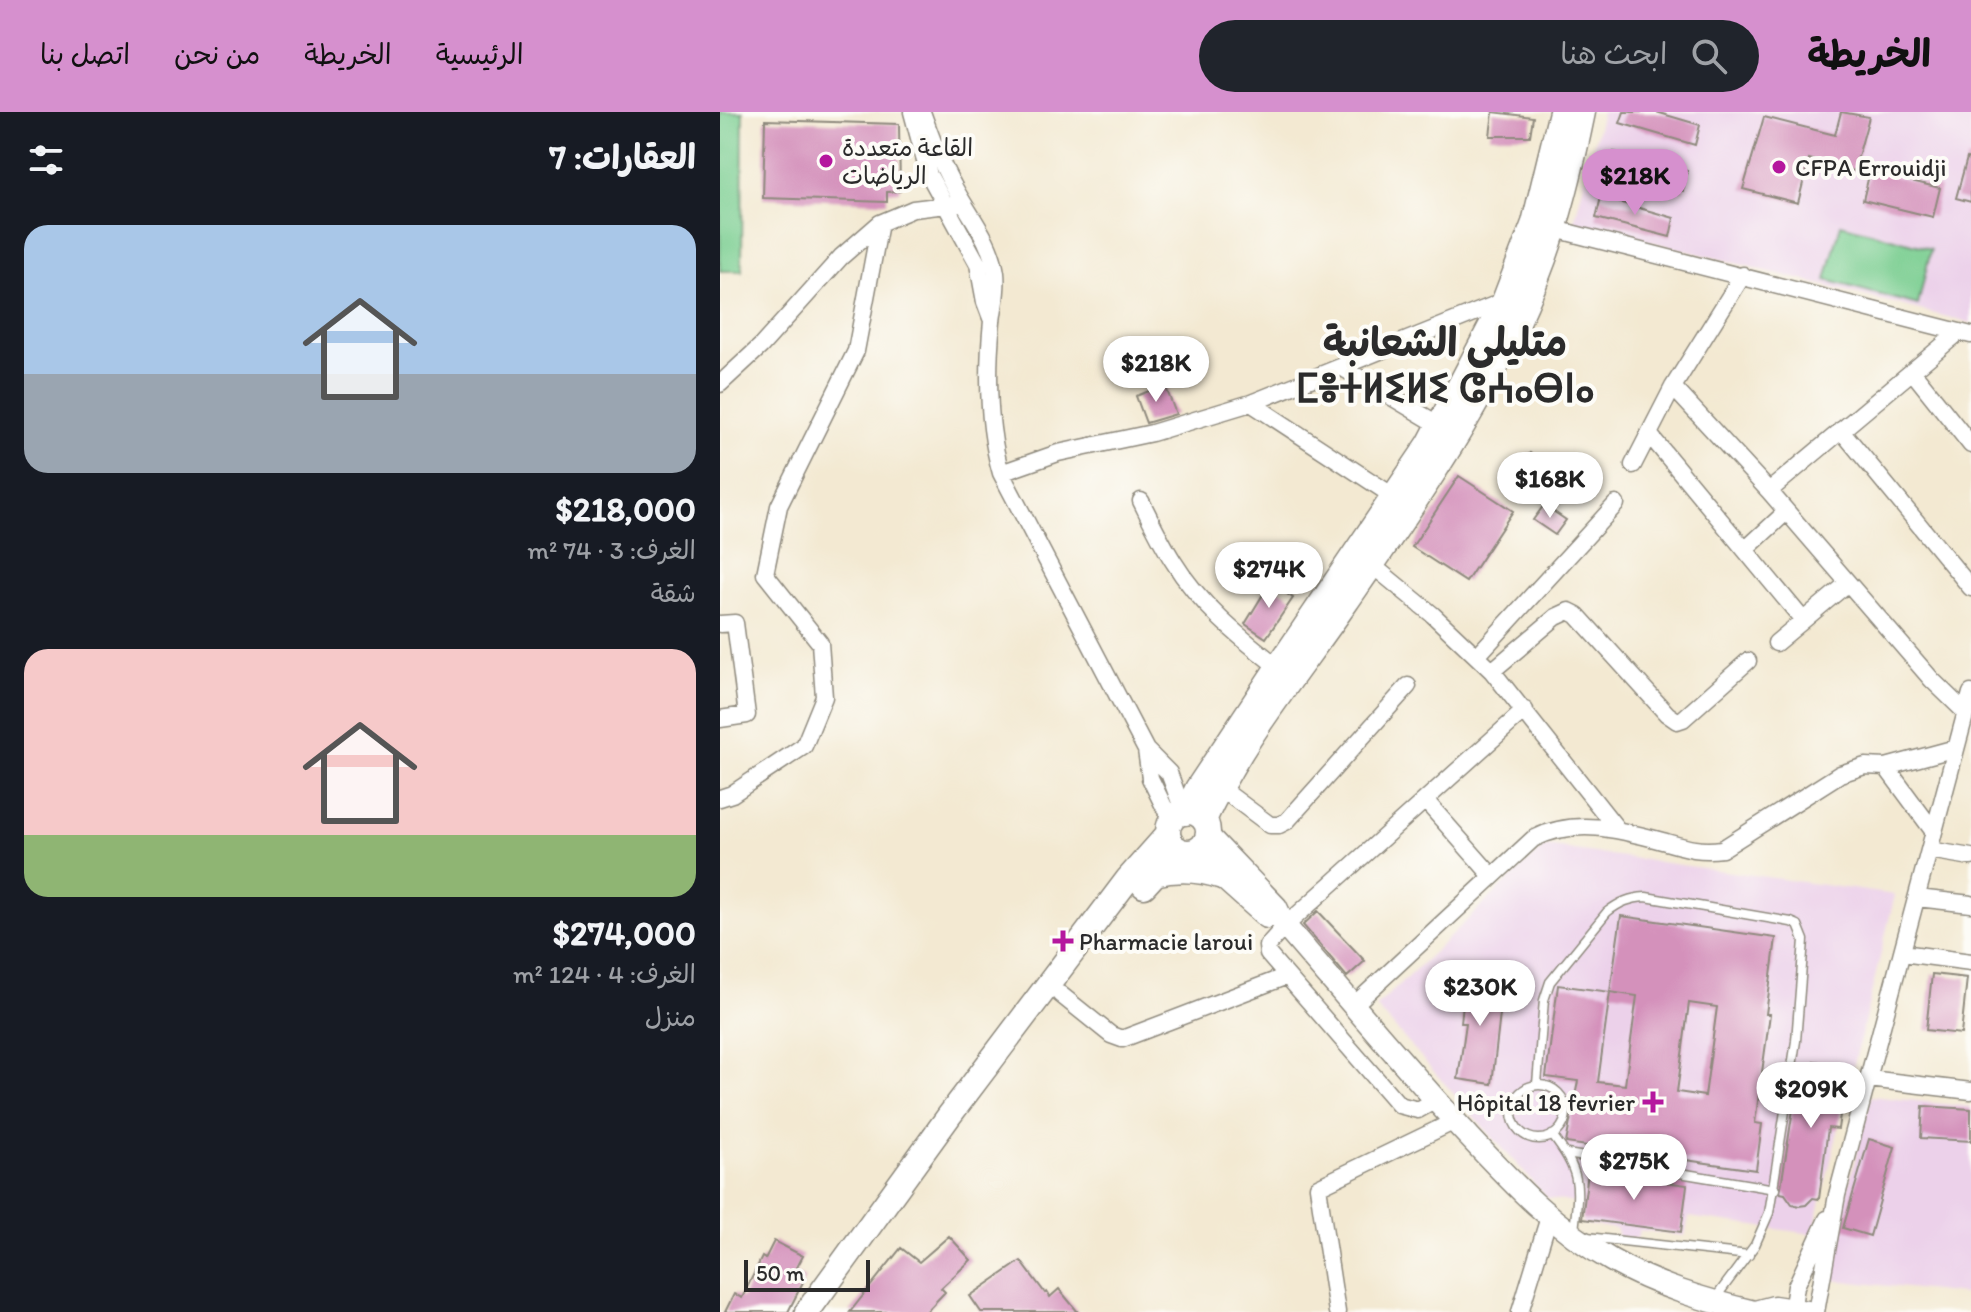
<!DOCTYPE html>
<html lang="ar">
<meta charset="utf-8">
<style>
:root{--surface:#171b24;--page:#20242c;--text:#f1f3f6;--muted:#9ea1a6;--accent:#d690ce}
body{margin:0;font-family:Itim,"Playpen Sans Arabic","Noto Sans Tifinagh",sans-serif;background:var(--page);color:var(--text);direction:rtl;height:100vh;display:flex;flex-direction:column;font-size:30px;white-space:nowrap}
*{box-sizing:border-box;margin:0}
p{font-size:26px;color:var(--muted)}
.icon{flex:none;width:44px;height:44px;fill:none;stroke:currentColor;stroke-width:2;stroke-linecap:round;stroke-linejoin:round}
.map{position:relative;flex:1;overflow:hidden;direction:ltr}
.drawer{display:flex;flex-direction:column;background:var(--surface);width:720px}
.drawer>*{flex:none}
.scale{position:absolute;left:24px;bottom:20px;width:126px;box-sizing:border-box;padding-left:8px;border:4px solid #2b2b2b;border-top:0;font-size:22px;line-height:28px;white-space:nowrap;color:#2b2b2b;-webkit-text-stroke:6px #fdfcf7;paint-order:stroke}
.price{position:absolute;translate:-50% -68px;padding:0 18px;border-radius:28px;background:#fff;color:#222;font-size:26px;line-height:52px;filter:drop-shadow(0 2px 4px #0008)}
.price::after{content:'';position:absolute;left:50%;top:48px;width:24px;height:18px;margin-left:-12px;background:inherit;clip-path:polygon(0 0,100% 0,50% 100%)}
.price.active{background:var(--accent);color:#111}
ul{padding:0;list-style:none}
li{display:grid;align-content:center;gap:16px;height:424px;padding:0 24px}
li span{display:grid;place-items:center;height:248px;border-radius:24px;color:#555}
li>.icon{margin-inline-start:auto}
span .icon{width:144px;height:144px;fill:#fffc;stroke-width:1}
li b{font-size:34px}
h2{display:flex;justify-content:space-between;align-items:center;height:96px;padding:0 24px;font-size:34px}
header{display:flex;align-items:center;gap:48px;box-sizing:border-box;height:112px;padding:0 40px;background:var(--accent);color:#111}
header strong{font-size:38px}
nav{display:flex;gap:44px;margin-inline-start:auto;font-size:28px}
.search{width:560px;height:72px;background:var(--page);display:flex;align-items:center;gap:20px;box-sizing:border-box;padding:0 28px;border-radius:44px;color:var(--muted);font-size:30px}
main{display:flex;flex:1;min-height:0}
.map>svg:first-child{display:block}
.built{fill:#ecd1ea}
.green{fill:#7ace91;stroke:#527c5e;stroke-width:2}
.building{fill:#d491bb;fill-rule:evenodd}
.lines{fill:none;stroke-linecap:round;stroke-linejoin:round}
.lane-casing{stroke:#8f8a7e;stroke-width:11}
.street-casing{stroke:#8f8a7e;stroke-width:19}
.secondary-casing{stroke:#8f8a7e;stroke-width:25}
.primary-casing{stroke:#8f8a7e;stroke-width:27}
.lane{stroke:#fff;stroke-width:8}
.street{stroke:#fff;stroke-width:16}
.secondary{stroke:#fff;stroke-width:22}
.primary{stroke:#fff;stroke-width:24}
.poi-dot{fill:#b5179e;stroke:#fdfcf7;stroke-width:3}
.labels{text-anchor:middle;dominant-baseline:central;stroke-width:8;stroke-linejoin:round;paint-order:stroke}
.poi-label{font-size:24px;fill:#2b2b2b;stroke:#fdfcf7;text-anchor:start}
.town-label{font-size:40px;font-weight:bold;fill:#2b2b2b;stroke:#fdfcf7}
</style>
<header>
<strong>الخريطة</strong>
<div class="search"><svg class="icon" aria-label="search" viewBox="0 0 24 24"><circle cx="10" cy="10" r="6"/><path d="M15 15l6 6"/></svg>ابحث هنا</div>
<nav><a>الرئيسية</a><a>الخريطة</a><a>من نحن</a><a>اتصل بنا</a></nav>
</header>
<main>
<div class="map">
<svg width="1251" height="1200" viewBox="0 0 1251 1200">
<rect width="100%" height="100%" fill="#fdfcf7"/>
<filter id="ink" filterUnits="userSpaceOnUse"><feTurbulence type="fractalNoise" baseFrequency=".0125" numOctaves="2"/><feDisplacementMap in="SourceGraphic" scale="16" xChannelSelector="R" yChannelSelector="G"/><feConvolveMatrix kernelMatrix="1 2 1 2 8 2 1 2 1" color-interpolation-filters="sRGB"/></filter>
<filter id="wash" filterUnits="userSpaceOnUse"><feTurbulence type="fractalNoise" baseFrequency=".006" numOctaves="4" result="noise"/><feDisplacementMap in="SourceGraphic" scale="32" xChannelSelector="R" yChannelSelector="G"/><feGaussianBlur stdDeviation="1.8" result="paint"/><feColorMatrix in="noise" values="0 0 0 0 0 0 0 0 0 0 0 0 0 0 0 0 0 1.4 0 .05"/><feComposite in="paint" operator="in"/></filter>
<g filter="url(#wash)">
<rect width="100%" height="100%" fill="#f3e9d2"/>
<!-- built -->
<path class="built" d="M 882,0 L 1251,0 L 1251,211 L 854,110 Z
M 825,734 L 1175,783 L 1093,1122 L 969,1105 L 965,1124 L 919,1118 L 917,1127 L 897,1125 L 897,1117 L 862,1112 L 859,1092 L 827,1086 L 656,895 Z
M 1151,984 L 1251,995 L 1251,1183 L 1105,1167 Z"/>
<!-- green -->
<path class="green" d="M 0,0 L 23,0 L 22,159 L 0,159 Z
M 1121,112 L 1211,137 L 1198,193 L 1106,168 Z"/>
<g id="blocks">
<!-- building -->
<path class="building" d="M 773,0 L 813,5 L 810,24 L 770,24 Z
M 904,0 L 936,0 L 980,13 L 975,33 L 900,11 Z
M 1121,0 L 1149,5 L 1134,59 L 1089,47 L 1078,91 L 1023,77 L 1044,5 L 1115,23 Z
M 45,8 L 179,12 L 180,79 L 167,80 L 167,90 L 43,86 Z
M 894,40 L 967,59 L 963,79 L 889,58 Z
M 1247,46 L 1251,47 L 1251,90 L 1236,86 Z
M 1150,59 L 1220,76 L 1213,105 L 1143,88 Z
M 881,85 L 954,106 L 950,125 L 876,106 Z
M 445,273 L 456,302 L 426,311 L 416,284 Z
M 810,341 L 834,359 L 816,382 L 792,365 Z
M 739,364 L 793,399 L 746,470 L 692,435 Z
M 824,393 L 846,408 L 835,423 L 813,408 Z
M 550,471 L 573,486 L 546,526 L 525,512 Z
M 598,799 L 645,849 L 627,865 L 583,813 Z
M 901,804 L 1056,826 L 1046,902 L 1050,902 L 1035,1011 L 1042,1012 L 1036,1058 L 846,1031 L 858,969 L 826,965 L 838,873 L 890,880 ZM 890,880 L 917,884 L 905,973 L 878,970 ZM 969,891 L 997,895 L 985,984 L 957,980 Z
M 1212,862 L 1247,866 L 1241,922 L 1206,918 Z
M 746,863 L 784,867 L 772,972 L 738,967 L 746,911 L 741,911 Z
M 1094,949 L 1116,953 L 1116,958 L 1126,960 L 1118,1017 L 1108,1016 L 1099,1087 L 1093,1086 L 1086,1093 L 1079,1094 L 1072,1092 L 1065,1082 L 1060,1081 L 1080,952 L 1094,954 Z
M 1203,994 L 1251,997 L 1251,1029 L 1201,1026 Z
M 1149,1027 L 1175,1035 L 1150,1124 L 1123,1116 Z
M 868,1060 L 967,1073 L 961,1120 L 862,1107 Z
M 229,1124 L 251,1148 L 221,1176 L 225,1180 L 206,1200 L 130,1200 L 181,1136 L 199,1150 Z
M 54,1129 L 83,1144 L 74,1161 L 85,1166 L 68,1200 L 5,1200 L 14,1182 L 22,1186 L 42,1145 L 45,1147 Z
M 301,1149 L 325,1181 L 327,1180 L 330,1185 L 339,1177 L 358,1200 L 261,1200 L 250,1184 Z"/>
</g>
</g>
<g filter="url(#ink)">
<use href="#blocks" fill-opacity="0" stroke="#8f8a7e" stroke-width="2"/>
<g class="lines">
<!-- lane casing -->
<g class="lane-casing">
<path id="lane" d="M 817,972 L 824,888 L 830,870 L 887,800 C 900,790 910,786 926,785 L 1071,810 L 1078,813 L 1084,828 L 1076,929 L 1049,1101 L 1035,1133 L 994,1188
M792 1000a27 27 0 1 1 54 0a27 27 0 1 1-54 0Z
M 832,1023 C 862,1061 859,1073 854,1119
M 847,1042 L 1055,1077
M 867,1125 L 1029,1143"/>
</g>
<!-- street casing -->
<g class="street-casing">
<path id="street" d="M 192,0 L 209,63 L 258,152 L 265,190 L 271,206
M 202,0 C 211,25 220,50 233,73 C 248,102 271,127 276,161 C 278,178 274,193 272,209 C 267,260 267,313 281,361 L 426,638 L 449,661 L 464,701
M 827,115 L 1251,223
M 623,256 L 719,313
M 1192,259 L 1251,333
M 0,272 L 41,234 L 121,145 L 160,111 L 193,97 L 243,91
M 953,275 L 1049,379 L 1212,568 L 1246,601
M 531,291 L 673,384
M 1121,318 L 1251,476
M 929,322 L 1083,508
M 913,353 L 953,275 L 1023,163
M 281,361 L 338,341 L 432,321 L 531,291 L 784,189
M 1049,379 L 1239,220
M 421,389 C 431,409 441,430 453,449 C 480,493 518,524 558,555
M 1025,438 L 1066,400
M 646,448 L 713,503 L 772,559 L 897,717
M 0,512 L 15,511 L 27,603 L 0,607
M 1056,531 L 1128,471
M 757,544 L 896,392
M 772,559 L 836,505 L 849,499 L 857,503 L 947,602 L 957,609 L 963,607 L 1028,549
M 426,638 L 430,666 L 451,709
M 1166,655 L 1214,720
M 499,675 L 550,713 L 559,713 L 567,709 L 688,574
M 0,686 L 12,682 L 84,634 L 104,585 L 100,531 L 45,462 L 59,394 L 136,239 L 160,111
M 705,688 L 772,764
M 1209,738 L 1251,745
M 1197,786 L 1251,792
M 1182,841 L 1251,850
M 340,882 L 391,923 L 402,927 L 567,864
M 634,893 L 813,727 C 856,705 901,718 946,730 C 967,736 980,740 1002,737 L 1120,662 L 1145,654 L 1166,655 L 1236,636
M 1149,967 L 1251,979
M 716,988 L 698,998 L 679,993 L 548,842 L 547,834 L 565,814 L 805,598
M 617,1200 L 598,1075 L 735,1009
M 800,1200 L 829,1105
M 1072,1200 L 1076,1174 L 1107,1107
M 1096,1200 L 1117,1083 L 1251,581"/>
</g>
<!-- secondary casing -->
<g class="secondary-casing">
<path id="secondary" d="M 488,724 L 556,795 L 565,814 C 623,881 681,950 741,1016 C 787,1065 832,1115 891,1148 C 936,1174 984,1188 1034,1200
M 473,739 L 547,805
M 1035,1200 L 1054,1195 L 1087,1200"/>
</g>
<!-- primary casing -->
<g class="primary-casing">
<path id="primary" d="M448 720a20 20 0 1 1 40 0a20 20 0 1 1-40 0Z
M 465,701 L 477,677 L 558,555 L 709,332 L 784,189 L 814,111 L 841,0
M 484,708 C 520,629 578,560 627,489 C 701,382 779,271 824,147 C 841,100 853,49 863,0
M 434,762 C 458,756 479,757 502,765
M 424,774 L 458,737
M 87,1200 L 229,1004 L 408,767 L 448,722"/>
</g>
<!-- lane -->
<use href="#lane" class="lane"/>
<!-- street -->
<use href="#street" class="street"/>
<!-- secondary -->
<use href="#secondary" class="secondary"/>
<!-- primary -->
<use href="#primary" class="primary"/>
</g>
</g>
<!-- markers -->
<g class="poi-dot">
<circle cx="106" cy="49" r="8"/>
<circle cx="1059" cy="55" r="8"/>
<path d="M339 817h8v8h8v8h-8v8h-8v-8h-8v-8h8z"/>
<path d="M929 978h8v8h8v8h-8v8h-8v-8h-8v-8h8z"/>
</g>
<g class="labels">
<!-- poi labels -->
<g class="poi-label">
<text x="122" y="35">القاعة متعددة<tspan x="122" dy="28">الرياضات</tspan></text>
<text x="1075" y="55">CFPA Errouidji</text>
<text x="359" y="829">Pharmacie laroui</text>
<text x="915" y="990" text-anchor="end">Hôpital 18 fevrier</text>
</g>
<!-- town labels -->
<g class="town-label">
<text x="725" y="230">متليلي الشعانبة<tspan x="725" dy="46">ⵎⴻⵜⵍⵉⵍⵉ ⵛⵄⴰⴱⵏⴰ</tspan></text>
</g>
</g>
</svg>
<div class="scale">50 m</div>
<b class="price active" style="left:915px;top:105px">$218K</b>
<b class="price" style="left:436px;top:292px">$218K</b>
<b class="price" style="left:830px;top:408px">$168K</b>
<b class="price" style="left:549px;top:498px">$274K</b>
<b class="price" style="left:760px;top:916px">$230K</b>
<b class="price" style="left:1091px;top:1018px">$209K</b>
<b class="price" style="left:914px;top:1090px">$275K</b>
</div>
<section class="drawer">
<h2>العقارات: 7<svg class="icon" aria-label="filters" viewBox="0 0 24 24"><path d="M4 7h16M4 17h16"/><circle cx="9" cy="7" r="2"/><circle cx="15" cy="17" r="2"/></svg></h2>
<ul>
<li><span style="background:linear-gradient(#a9c7e8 60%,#9aa5b1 0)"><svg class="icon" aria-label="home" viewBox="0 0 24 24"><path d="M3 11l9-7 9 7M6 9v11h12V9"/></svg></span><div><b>$218,000</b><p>الغرف: 3 · 74 m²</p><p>شقة</p></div></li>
<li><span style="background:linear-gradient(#f6c9c9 75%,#8fb573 0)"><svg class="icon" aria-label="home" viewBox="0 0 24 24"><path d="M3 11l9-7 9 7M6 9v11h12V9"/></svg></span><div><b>$274,000</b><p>الغرف: 4 · 124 m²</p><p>منزل</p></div></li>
</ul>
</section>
</main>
